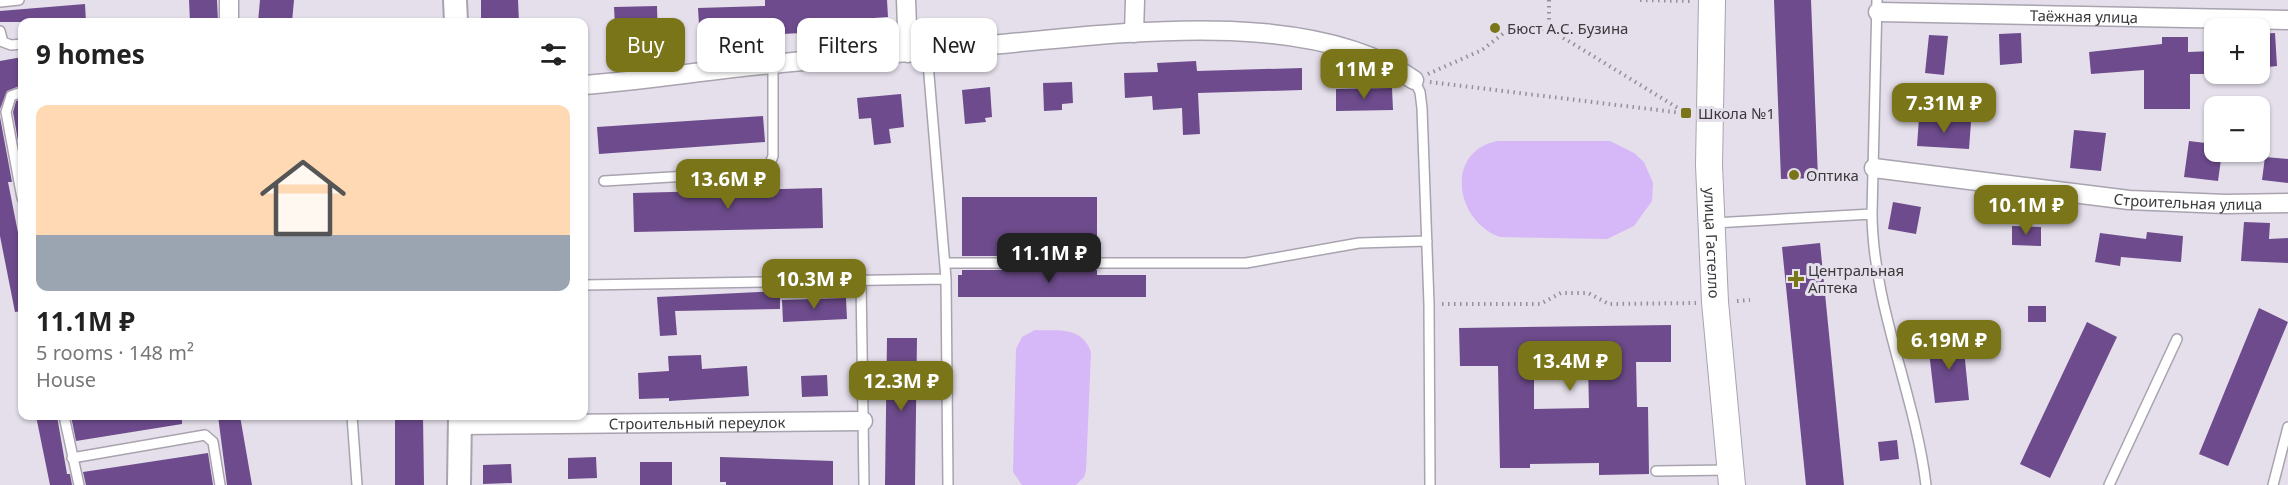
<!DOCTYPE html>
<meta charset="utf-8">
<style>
:root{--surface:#fff;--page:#f6f6f6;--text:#222;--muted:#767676;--line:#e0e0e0;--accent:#7b751a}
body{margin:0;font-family:"Noto Sans",sans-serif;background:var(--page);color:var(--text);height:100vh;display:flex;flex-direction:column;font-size:22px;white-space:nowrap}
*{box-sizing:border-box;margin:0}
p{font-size:20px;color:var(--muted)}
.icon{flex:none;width:33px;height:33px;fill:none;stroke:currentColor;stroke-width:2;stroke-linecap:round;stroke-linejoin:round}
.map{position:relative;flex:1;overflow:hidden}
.sheet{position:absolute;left:18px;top:18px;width:570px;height:402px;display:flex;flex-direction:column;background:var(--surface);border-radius:12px;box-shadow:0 2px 4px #0004}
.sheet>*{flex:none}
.banner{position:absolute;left:606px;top:18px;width:570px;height:54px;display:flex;gap:12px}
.fabs{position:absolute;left:2204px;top:18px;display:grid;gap:12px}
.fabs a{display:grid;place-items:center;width:66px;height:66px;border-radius:12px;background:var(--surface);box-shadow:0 2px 4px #0004;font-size:30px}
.price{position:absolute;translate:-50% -51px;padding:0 14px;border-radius:12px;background:var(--accent);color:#fff;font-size:20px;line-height:39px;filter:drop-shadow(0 2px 3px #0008)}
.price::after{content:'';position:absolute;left:50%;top:36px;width:18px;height:14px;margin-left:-9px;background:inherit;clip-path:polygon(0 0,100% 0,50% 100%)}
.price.on{background:#222;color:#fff}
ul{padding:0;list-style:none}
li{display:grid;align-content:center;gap:12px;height:318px;padding:0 18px}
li+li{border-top:2px solid var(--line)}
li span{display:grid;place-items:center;height:186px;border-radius:12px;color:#555}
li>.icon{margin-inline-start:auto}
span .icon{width:108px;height:108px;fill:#fffc;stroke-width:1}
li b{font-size:26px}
h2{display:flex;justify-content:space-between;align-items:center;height:72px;padding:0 18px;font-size:26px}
.pill{padding:0 21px;border-radius:12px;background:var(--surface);box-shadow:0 2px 4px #0004;font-size:21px;line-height:54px}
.pill.on{background:var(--accent);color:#fff}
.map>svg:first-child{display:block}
.green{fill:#d6b7f7}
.building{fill:#6d4b8c;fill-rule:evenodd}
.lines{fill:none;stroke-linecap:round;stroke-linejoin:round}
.service-casing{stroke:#a8a3ae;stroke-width:12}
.minor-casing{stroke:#a8a3ae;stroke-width:21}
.tertiary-casing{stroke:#a8a3ae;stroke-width:26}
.secondary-casing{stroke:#a8a3ae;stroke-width:28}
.path{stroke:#939097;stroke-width:4;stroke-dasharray:1.5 4.5;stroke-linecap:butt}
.service{stroke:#fff;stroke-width:9}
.minor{stroke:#fff;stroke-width:18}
.tertiary{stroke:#fff;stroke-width:22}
.secondary{stroke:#fff;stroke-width:26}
.poi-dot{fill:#7b751a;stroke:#e4dfea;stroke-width:2}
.labels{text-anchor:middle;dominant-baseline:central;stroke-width:6;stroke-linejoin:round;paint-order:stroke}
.street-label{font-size:15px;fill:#3b393d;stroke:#e4dfea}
.poi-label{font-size:15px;fill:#3b393d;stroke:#e4dfea;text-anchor:start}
</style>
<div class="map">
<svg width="2288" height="485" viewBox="0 0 2288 485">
<rect width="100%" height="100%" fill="#e4dfea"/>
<!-- green -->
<path class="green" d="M 1498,141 L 1610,141 L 1634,153 L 1644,162 L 1653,183 L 1652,201 L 1634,226 L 1607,239 L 1500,237 C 1455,221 1444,151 1498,141 Z
M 1035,330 C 1058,331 1082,326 1091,352 L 1086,471 L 1084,477 L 1076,485 L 1022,485 L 1013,472 L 1016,349 L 1022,337 Z"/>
<!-- building -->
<path class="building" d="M 189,0 L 217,0 L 218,22 L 190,22 Z
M 260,0 L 294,0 L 292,22 L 258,22 Z
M 481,0 L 518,0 L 519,22 L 481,22 Z
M 765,0 L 887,0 L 888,17 L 801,23 L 802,33 L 741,36 L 742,40 L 700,41 L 698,8 L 765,6 Z
M 1774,0 L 1811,0 L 1818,178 L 1781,179 Z
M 85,4 L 86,22 L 0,22 L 0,11 Z
M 657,6 L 658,44 L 616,45 L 614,7 Z
M 2021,33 L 2022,63 L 2000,65 L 1999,34 Z
M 2275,33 L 2277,66 L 2259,68 L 2259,34 Z
M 1929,35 L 1948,36 L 1944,75 L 1925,73 Z
M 2162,37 L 2188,37 L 2188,52 L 2214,51 L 2214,74 L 2190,74 L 2190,109 L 2144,109 L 2144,70 L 2091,74 L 2089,52 L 2162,44 Z
M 22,57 L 22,85 L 7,91 L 0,109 L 0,61 Z
M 1196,61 L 1197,71 L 1302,68 L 1302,90 L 1198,93 L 1200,134 L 1183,135 L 1182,108 L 1153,110 L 1152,96 L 1125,98 L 1124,73 L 1158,72 L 1157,63 Z
M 1072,82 L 1073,103 L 1062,104 L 1062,110 L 1044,111 L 1043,83 Z
M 990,87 L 992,117 L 985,118 L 986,122 L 965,124 L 962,90 Z
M 1392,88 L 1393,110 L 1336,111 L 1336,89 Z
M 901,94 L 904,127 L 889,129 L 891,143 L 874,145 L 871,118 L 859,119 L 857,98 Z
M 22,99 L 22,164 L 13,112 L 16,101 Z
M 763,116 L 765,142 L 599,154 L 597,127 Z
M 0,117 L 12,182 L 8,182 L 22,253 L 22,311 L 15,312 L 0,236 Z
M 1919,118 L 1971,122 L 1969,149 L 1917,146 Z
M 2074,130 L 2106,133 L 2101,171 L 2070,168 Z
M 2189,141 L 2214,144 L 2214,152 L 2222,152 L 2218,181 L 2184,177 Z
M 2265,157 L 2288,159 L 2288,183 L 2262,180 Z
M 822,188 L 823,228 L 634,232 L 633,193 Z
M 962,197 L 1097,197 L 1097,256 L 962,256 Z
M 1893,202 L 1921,207 L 1916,234 L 1888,229 Z
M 2244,222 L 2270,223 L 2269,239 L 2288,238 L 2288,263 L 2241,261 Z
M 2012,226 L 2041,227 L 2041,246 L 2012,245 Z
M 2147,232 L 2183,236 L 2181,262 L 2121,257 L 2120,266 L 2095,262 L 2100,233 L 2146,239 Z
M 1820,243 L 1844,485 L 1806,485 L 1782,247 Z
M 962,270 L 1097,270 L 1097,275 L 1146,275 L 1146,297 L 958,297 L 958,275 L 962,275 Z
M 780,291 L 780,309 L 675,311 L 677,335 L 660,336 L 657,297 Z
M 846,298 L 847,319 L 783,322 L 782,300 Z
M 2028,306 L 2046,306 L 2046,322 L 2028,322 Z
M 2259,308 L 2288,322 L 2228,466 L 2199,454 Z
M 2087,322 L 2117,337 L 2050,478 L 2020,464 Z
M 1671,325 L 1671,362 L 1636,362 L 1637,407 L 1648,407 L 1649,474 L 1599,475 L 1599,463 L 1530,464 L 1530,468 L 1500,468 L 1498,366 L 1460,366 L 1459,328 ZM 1588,364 L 1589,408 L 1534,409 L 1534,365 Z
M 887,338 L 917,338 L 915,485 L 885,485 Z
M 1963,340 L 1969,400 L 1935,403 L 1928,343 Z
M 701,355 L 702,369 L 747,366 L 749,396 L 669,401 L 669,398 L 639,399 L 638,373 L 669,371 L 668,356 Z
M 827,375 L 828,396 L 802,397 L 801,376 Z
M 36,416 L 57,416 L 67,474 L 70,474 L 72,485 L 50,485 Z
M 71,416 L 182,416 L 182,424 L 76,441 Z
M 218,416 L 240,416 L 252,485 L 227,485 Z
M 395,416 L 423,416 L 424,485 L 395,485 Z
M 1897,440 L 1899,459 L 1880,461 L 1878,442 Z
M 208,453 L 213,485 L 86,485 L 83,472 Z
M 596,457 L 597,478 L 568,479 L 568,458 Z
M 720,457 L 833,461 L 833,485 L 726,485 L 726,482 L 720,482 Z
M 640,462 L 672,462 L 672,485 L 640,485 Z
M 511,464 L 512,483 L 483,484 L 483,465 Z"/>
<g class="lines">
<!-- service casing -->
<g class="service-casing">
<path id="service" d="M 0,2 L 19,0
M 0,31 L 3,42 L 11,45 L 22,44
M 927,51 L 946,279 L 948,485
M 1414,80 L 1420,92 L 1422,108 L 1429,304 L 1430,485
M 22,92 L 11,96 L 6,112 L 22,198
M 604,181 L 755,172 L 769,166 L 773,156 L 773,64
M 1872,214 C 1873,307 1915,394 1926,485
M 1714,223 L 1872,214 L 1877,0
M 945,263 L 1246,263 L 1359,243 L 1427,241
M 861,280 L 864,485
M 584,285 L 946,279
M 64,416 L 79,485
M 352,416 L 357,485
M 72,458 L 205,435 L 213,442 L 220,485
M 1656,471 L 1729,470
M 2109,485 L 2177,339
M 2273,485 L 2288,427"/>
</g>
<!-- minor casing -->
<g class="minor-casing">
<g id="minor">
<path d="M 229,0 L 229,22"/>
<path d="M 906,0 L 908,53"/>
<path id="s1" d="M 1878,12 L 2288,20"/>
<path d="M 1134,33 L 1135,0"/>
<path d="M 584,85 C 647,80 709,70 772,64 C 841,57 911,52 980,46 C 1106,35 1306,4 1414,80"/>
<path id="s2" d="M 1874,168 L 2129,200 L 2225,204 L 2288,203"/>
<path id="s3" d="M 460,425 L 863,421"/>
</g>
</g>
<!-- tertiary casing -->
<g class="tertiary-casing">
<path id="tertiary" d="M 455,0 L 456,22
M 459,485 L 460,416"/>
</g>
<!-- secondary casing -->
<g class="secondary-casing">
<g id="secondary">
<path id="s4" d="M 1712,0 L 1709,165 L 1715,302 L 1732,485"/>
</g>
</g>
<!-- path -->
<path class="path" d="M 1549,0 L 1549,29
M 1640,0 L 1690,1
M 1428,74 L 1482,50 L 1509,29 L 1549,29 L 1686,113
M 1430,82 L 1682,113
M 1737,301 L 1750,300
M 1442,304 L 1540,304 L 1561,293 L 1588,293 L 1609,304 L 1696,303"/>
<!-- service -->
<use href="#service" class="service"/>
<!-- minor -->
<use href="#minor" class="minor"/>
<!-- tertiary -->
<use href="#tertiary" class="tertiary"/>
<!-- secondary -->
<use href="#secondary" class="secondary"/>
</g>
<!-- markers -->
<g class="poi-dot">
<circle cx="1495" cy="28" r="6"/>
<rect x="1680" y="107" width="12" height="12" rx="3"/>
<circle cx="1794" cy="175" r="6"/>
<path d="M1793 270h6v6h6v6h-6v6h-6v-6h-6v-6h6z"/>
</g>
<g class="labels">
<!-- street labels -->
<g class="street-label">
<text stroke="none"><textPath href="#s1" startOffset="206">Таёжная улица</textPath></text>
<text stroke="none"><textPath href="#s2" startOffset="316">Строительная улица</textPath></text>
<text stroke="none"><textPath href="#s4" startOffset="243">улица Гастелло</textPath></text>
<text stroke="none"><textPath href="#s3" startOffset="237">Строительный переулок</textPath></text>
</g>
<!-- poi labels -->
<g class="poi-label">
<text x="1507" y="28">Бюст А.С. Бузина</text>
<text x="1698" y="113">Школа №1</text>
<text x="1806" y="175">Оптика</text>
<text x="1808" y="270">Центральная<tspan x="1808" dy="17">Аптека</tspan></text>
</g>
</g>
</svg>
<div class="fabs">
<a>+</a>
<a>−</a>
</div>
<b class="price" style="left:1364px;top:100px">11M ₽</b>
<b class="price" style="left:1944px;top:134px">7.31M ₽</b>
<b class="price" style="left:728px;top:210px">13.6M ₽</b>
<b class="price" style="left:2026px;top:236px">10.1M ₽</b>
<b class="price on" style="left:1049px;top:284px">11.1M ₽</b>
<b class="price" style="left:814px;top:310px">10.3M ₽</b>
<b class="price" style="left:1949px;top:371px">6.19M ₽</b>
<b class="price" style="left:1570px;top:392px">13.4M ₽</b>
<b class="price" style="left:901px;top:412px">12.3M ₽</b>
<div class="banner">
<a class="pill on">Buy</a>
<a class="pill">Rent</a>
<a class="pill">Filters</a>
<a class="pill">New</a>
</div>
<section class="sheet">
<h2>9 homes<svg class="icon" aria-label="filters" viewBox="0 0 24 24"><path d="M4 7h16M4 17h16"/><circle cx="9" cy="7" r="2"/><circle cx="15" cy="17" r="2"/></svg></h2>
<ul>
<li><span style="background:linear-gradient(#ffd9b3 70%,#9aa5b1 0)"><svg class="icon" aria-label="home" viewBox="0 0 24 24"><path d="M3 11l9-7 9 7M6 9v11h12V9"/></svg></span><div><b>11.1M ₽</b><p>5 rooms · 148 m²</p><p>House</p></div></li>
</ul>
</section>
</div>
